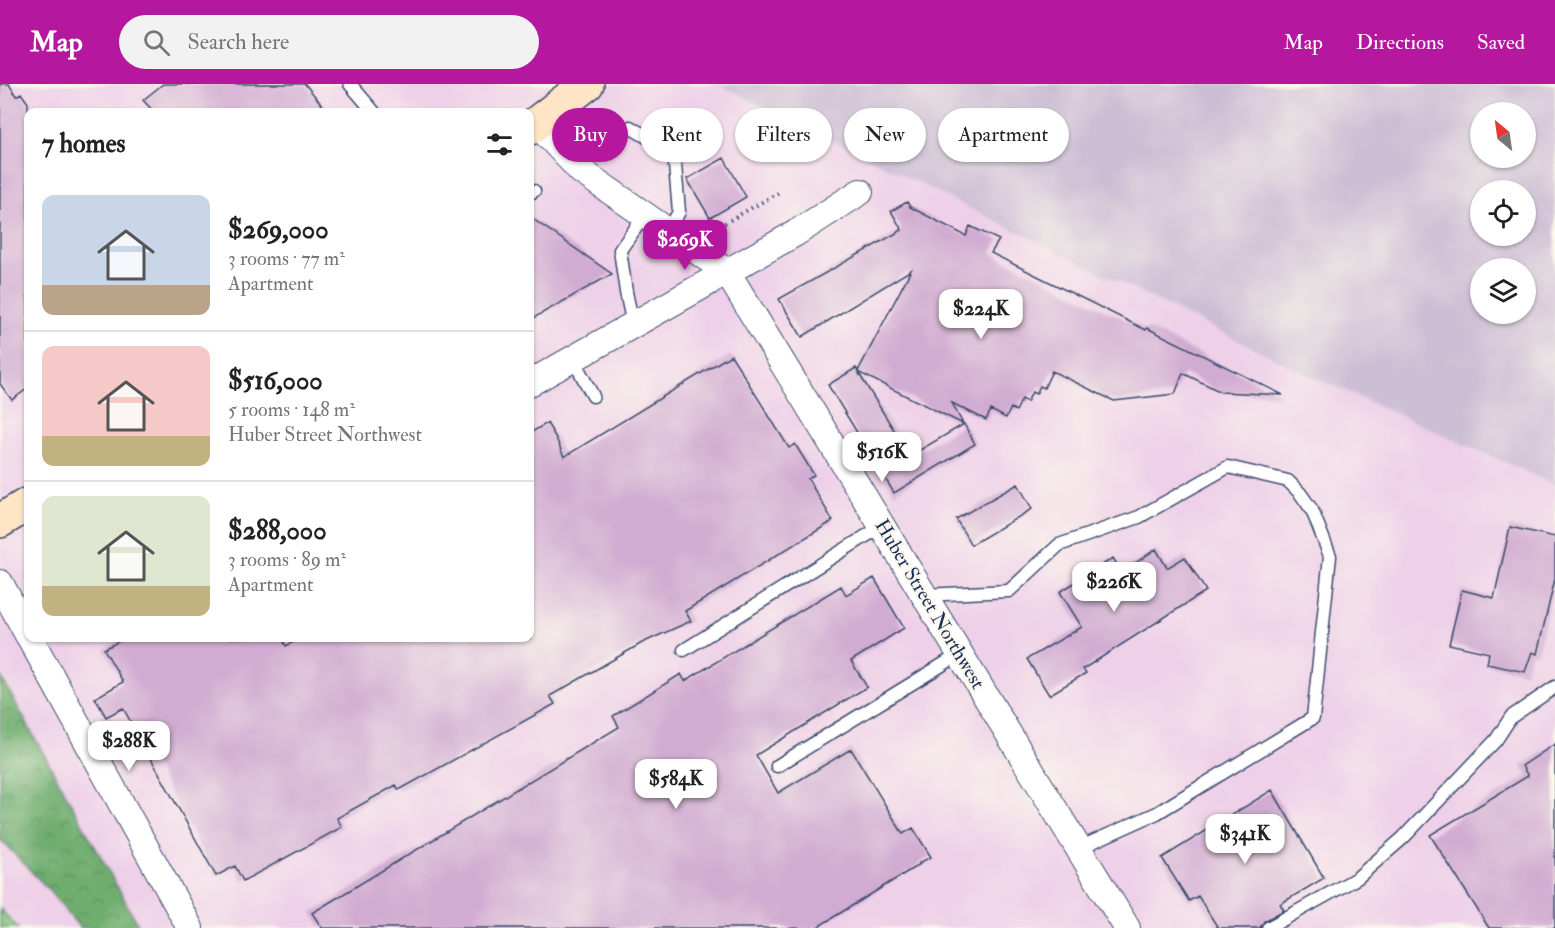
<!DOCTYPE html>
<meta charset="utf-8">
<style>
:root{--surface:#fff;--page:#f2f2f2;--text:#222;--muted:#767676;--line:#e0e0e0;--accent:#b5179e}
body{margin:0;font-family:"IM FELL Double Pica",serif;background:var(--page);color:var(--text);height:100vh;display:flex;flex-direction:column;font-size:22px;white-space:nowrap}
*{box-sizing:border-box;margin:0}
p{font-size:20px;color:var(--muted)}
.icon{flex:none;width:33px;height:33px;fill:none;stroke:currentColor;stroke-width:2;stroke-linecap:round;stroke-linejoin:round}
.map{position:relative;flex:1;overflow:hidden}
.panel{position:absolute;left:24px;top:24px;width:510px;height:534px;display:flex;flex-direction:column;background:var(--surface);border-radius:12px;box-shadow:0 2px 4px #0004}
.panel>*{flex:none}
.top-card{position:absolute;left:552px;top:24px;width:570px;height:54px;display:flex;gap:12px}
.needle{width:39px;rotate:331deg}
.buttons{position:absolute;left:1470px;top:18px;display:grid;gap:12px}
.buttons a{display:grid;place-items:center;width:66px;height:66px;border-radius:50%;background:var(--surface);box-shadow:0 2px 4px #0004;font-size:30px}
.price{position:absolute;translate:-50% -51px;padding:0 14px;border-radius:12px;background:#fff;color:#222;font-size:20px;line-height:39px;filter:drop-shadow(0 2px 3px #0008)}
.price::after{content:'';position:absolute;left:50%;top:36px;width:18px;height:14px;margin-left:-9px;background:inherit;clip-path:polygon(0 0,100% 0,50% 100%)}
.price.current{background:var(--accent);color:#fff}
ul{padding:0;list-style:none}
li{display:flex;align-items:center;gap:18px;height:150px;padding:0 18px}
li+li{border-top:2px solid var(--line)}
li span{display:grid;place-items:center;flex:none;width:168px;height:120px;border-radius:12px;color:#555}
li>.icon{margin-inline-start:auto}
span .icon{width:72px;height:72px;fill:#fffc;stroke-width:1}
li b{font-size:26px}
h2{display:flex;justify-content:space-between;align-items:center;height:72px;padding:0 18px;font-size:26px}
.pill{padding:0 21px;border-radius:27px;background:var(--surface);box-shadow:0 2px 4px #0004;font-size:21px;line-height:54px}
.pill.current{background:var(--accent);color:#fff}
header{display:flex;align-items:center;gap:36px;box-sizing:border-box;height:84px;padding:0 30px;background:var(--accent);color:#fff}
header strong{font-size:28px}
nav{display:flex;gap:33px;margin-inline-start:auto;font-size:21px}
.search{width:420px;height:54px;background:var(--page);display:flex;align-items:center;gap:15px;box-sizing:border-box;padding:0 21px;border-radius:33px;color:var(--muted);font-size:22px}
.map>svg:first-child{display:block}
.built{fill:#eed0e8;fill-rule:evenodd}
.railway{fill:#ccbed4;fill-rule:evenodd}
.grass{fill:#8aca81;stroke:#527c70;stroke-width:1.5}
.forest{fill:url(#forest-crowns);stroke:#456e66;stroke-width:1.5}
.building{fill:#d1acd2}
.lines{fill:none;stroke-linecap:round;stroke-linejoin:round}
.lane-casing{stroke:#3b496c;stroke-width:15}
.street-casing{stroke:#3b496c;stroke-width:28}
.secondary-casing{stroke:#3b496c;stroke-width:36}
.path{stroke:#3b496c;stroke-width:4;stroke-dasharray:1.5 4.5;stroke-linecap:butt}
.lane{stroke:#fff;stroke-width:12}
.street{stroke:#fff;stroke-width:26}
.secondary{stroke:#fee5c5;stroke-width:33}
.labels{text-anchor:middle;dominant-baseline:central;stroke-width:4.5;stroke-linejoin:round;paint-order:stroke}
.street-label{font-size:20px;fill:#1b2f5e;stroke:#fbf7ec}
</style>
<header>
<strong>Map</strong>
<div class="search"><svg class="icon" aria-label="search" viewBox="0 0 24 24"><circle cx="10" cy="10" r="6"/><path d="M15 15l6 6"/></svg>Search here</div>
<nav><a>Map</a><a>Directions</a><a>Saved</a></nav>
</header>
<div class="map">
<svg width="1555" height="844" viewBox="0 0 1555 844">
<defs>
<pattern id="forest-crowns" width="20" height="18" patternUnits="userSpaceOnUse" patternTransform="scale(1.5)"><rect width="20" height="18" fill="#6fae6f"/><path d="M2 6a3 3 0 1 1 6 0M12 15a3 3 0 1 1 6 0" fill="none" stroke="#5a8e5e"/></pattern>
</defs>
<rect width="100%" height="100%" fill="#fbf7ec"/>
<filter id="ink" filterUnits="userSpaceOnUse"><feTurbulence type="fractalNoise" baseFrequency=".0167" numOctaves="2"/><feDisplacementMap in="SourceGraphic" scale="12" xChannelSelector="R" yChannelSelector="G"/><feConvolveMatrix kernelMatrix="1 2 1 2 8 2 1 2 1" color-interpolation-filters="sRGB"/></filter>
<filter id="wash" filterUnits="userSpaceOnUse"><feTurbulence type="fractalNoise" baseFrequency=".008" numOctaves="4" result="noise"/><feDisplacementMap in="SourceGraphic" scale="24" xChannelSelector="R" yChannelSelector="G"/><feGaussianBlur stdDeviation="1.35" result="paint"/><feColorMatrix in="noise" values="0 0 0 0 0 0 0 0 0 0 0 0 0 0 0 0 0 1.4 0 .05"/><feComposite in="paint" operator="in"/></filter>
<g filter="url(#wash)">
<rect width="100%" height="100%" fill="#f0debd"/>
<!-- built -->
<path class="built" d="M 0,0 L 813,0 L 1555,351 L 1555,844 L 0,844 ZM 28,28 L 530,28 L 530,554 L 28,554 Z"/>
<!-- railway -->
<path class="railway" d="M 718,0 L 1555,0 L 1555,401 L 1294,284 ZM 1480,28 L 1526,28 L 1526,74 L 1480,74 ZM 1480,106 L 1526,106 L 1526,152 L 1480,152 ZM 1480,184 L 1526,184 L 1526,230 L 1480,230 Z"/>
<!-- grass -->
<path class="grass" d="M 0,825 L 18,844 L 0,844 Z"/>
<!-- forest -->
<path class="forest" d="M 0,591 L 140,844 L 80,844 L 51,808 L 0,755 Z"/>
<g id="blocks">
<!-- building -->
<path class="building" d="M 0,0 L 9,0 L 16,12 L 21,9 L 28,19 L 28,304 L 12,316 L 0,300 Z
M 163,0 L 305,0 L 328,28 L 154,28 L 143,16 Z
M 724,74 L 746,113 L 710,134 L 687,95 Z
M 907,118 L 910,123 L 966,152 L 970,142 L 999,156 L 991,169 L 1146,246 L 1147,244 L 1283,311 L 1221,308 L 1183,289 L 1175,310 L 1114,317 L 1052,287 L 1044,304 L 1040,302 L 1036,310 L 1032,308 L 1027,318 L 1022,315 L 1016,327 L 1011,324 L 1006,334 L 991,326 L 986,336 L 952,319 L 963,340 L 858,288 L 910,372 L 964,340 L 975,360 L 894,409 L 828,301 L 856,284 L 858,287 L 911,186 L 802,253 L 779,215 L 902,146 L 891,127 Z
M 530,133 L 612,190 L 530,236 Z
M 731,271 L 789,364 L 795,360 L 814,391 L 808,395 L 833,437 L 685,527 L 691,537 L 642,559 L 550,612 L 555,620 L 399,706 L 396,701 L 337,734 L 342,743 L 243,797 L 235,782 L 216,792 L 123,624 L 106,633 L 95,614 L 123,598 L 104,565 L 125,554 L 282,554 L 286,562 L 301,554 L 530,554 L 530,349 L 547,339 L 556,354 L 564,373 Z
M 1018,400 L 1032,425 L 971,461 L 956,435 Z
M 1510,443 L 1555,453 L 1555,495 L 1537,570 L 1532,568 L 1525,588 L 1487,580 L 1489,569 L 1449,560 L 1462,506 L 1494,514 Z
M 1156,465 L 1167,484 L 1185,473 L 1206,507 L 1083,585 L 1086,589 L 1049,611 L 1027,575 L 1082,543 L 1060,508 L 1113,474 L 1122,488 Z
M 874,494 L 904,544 L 851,577 L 867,603 L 756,671 L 778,709 L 851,665 L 903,750 L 913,744 L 931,773 L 919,779 L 920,780 L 816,844 L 322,844 L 312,829 L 619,643 L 613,632 L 681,590 L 685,597 L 841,502 L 846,511 Z
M 1555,660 L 1555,844 L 1489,844 L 1430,751 L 1528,692 L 1522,682 Z
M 1272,706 L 1324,794 L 1280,820 L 1284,826 L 1264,837 L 1260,844 L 1218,844 L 1198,812 L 1189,817 L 1162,774 Z"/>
</g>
</g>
<g filter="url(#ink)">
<use href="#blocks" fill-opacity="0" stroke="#3b496c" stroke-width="1.5"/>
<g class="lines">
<!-- lane casing -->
<g class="lane-casing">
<path id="lane" d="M 350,0 L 374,28
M 630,43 L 674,69 L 679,128 L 668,147
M 530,109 L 534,107
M 633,241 L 626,208 L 620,166 L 645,131
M 573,275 L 593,312
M 924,511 L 1009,507 L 1059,461 L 1139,433 L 1228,383 L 1288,397 L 1300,409 L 1312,426 L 1330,472 L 1313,634 L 1157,729 L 1079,764
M 684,566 L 882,442
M 777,682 L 960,570
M 1268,844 L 1357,794 L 1403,754 L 1496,656 L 1511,633 L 1555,603"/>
</g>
<!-- street casing -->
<g class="street-casing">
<path id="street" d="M 536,39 L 581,87 L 727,188 L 1127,844
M 530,299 L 796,149 L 860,108
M 0,499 L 28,551
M 30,554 L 190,844"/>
</g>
<!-- secondary casing -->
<g class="secondary-casing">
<path id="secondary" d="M 530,44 L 587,0
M 0,437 L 28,420"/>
</g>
<!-- path -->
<path class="path" d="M 709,148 L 778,109"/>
<!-- lane -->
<use href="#lane" class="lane"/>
<!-- street -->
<use href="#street" class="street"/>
<!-- secondary -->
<use href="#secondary" class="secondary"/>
</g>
</g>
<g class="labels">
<!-- street labels -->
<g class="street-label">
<text transform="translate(930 520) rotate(59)">Huber Street Northwest</text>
</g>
</g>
</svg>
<div class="buttons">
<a><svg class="needle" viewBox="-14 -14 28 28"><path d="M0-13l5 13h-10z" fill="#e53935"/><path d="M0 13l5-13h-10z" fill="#767676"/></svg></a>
<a><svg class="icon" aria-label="locate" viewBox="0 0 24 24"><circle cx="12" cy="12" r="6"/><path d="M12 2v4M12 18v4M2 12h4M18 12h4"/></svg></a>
<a><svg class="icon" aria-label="layers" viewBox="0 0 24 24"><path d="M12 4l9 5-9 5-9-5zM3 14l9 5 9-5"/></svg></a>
</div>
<b class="price current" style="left:685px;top:187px">$269K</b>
<b class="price" style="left:981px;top:256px">$224K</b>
<b class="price" style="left:882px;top:399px">$516K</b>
<b class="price" style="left:1114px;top:529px">$226K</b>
<b class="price" style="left:129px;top:688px">$288K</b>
<b class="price" style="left:676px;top:726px">$584K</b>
<b class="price" style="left:1245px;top:781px">$341K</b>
<div class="top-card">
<a class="pill current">Buy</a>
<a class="pill">Rent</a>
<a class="pill">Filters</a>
<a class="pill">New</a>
<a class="pill">Apartment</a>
</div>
<section class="panel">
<h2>7 homes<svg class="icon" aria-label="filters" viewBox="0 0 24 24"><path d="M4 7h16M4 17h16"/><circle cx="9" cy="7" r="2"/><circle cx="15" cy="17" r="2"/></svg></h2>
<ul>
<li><span style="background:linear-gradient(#c9d6e8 75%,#b9a48a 0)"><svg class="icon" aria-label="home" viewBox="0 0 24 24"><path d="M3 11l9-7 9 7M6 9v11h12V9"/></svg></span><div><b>$269,000</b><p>3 rooms · 77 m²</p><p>Apartment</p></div></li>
<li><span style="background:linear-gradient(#f6c9c9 75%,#c2b280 0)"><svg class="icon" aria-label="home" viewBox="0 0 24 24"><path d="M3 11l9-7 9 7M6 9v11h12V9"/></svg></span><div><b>$516,000</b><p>5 rooms · 148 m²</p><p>Huber Street Northwest</p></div></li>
<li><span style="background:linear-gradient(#dfe7d0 75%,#c2b280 0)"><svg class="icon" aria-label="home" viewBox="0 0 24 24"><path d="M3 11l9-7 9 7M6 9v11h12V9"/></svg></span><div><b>$288,000</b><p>3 rooms · 89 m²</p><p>Apartment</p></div></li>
</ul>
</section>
</div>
